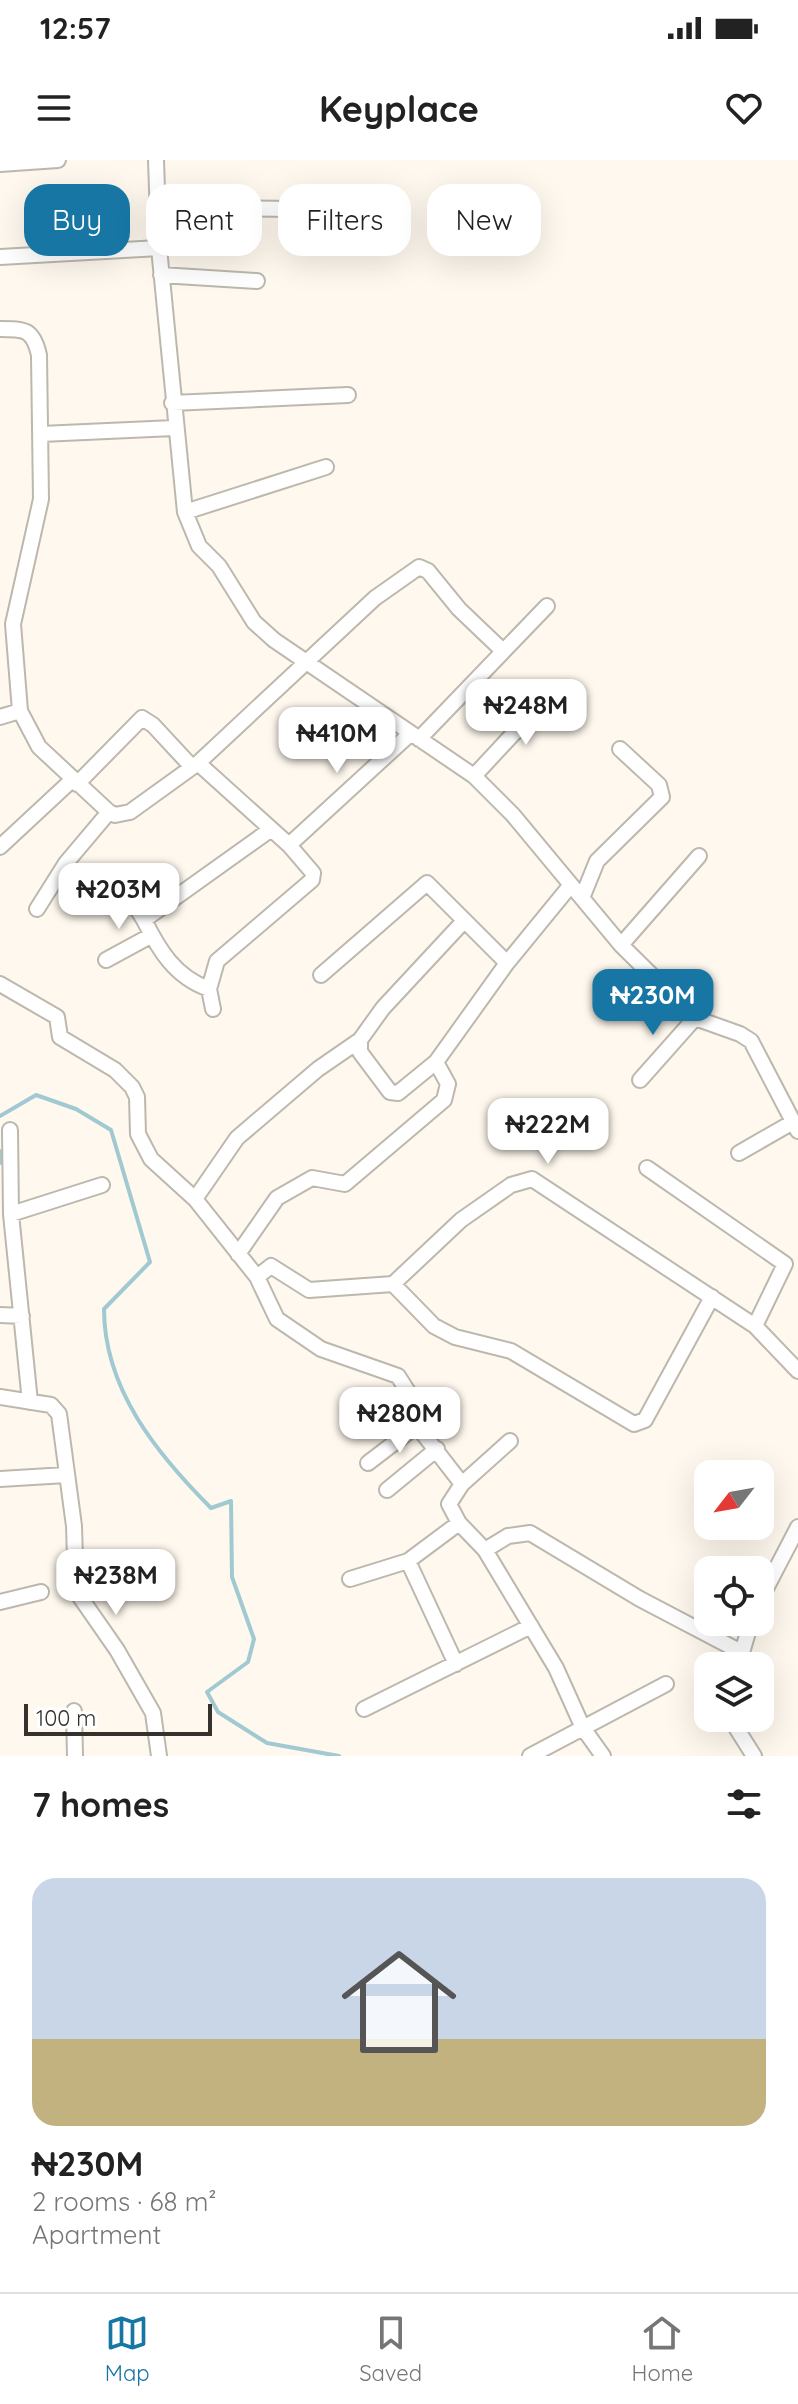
<!DOCTYPE html>
<meta charset="utf-8">
<style>
:root{--surface:#fff;--page:#f2f2f2;--text:#222;--muted:#767676;--line:#e0e0e0;--accent:#1776a3}
body{margin:0;font-family:Quicksand,sans-serif;background:var(--page);color:var(--text);height:100vh;display:flex;flex-direction:column;font-size:30px;white-space:nowrap}
*{box-sizing:border-box;margin:0}
p{font-size:26px;color:var(--muted)}
.icon{flex:none;width:44px;height:44px;fill:none;stroke:currentColor;stroke-width:2;stroke-linecap:round;stroke-linejoin:round}
.map{position:relative;height:1596px;overflow:hidden}
.drawer{display:flex;flex-direction:column;background:var(--surface);flex:1}
.drawer>*{flex:none}
.top-card{position:absolute;left:24px;top:24px;width:750px;height:72px;display:flex;gap:16px}
.needle{width:52px;rotate:239deg}
.tools{position:absolute;left:694px;top:1300px;display:grid;gap:16px}
.tools a{display:grid;place-items:center;width:80px;height:80px;border-radius:16px;background:var(--surface);box-shadow:0 8px 32px #0002;font-size:40px}
.scale{position:absolute;left:24px;bottom:20px;width:188px;box-sizing:border-box;padding-left:8px;border:4px solid #35322e;border-top:0;font-size:22px;line-height:28px;white-space:nowrap;color:#35322e;-webkit-text-stroke:6px #fff;paint-order:stroke}
.price{position:absolute;translate:-50% -68px;padding:0 18px;border-radius:16px;background:#fff;color:#222;font-size:26px;line-height:52px;filter:drop-shadow(0 2px 4px #0008)}
.price::after{content:'';position:absolute;left:50%;top:48px;width:24px;height:18px;margin-left:-12px;background:inherit;clip-path:polygon(0 0,100% 0,50% 100%)}
.price.selected{background:var(--accent);color:#fff}
ul{padding:0;list-style:none}
li{display:grid;align-content:center;gap:16px;height:424px;padding:0 32px}
li+li{border-top:2px solid var(--line)}
li span{display:grid;place-items:center;height:248px;border-radius:24px;color:#555}
li>.icon{margin-inline-start:auto}
span .icon{width:144px;height:144px;fill:#fffc;stroke-width:1}
li b{font-size:34px}
h2{display:flex;justify-content:space-between;align-items:center;height:96px;padding:0 32px;font-size:34px}
.tag{padding:0 28px;border-radius:24px;background:var(--surface);box-shadow:0 8px 32px #0002;font-size:28px;line-height:72px}
.tag.selected{background:var(--accent);color:#fff}
.status{display:flex;justify-content:space-between;align-items:center;height:56px;padding:0 40px;background:var(--surface);direction:ltr}
.status svg{height:22px;fill:currentColor}
header{display:flex;justify-content:space-between;align-items:center;height:104px;padding:0 32px;background:var(--surface);font-size:36px;font-weight:800}
.tabs{display:flex;justify-content:space-around;align-items:center;height:112px;border-top:2px solid var(--line);background:var(--surface);font-size:22px;color:var(--muted)}
.tabs a{display:grid;justify-items:center;gap:4px}
.tabs .selected{color:var(--accent)}
.map>svg:first-child{display:block}
.lines{fill:none;stroke-linecap:round;stroke-linejoin:round}
.stream{stroke:#a0c9d2;stroke-width:4}
.minor-casing{stroke:#bdb8ae;stroke-width:18}
.minor{stroke:#fff;stroke-width:14}
</style>
<div class="status"><b>12:57</b><svg viewBox="0 0 49 12"><path d="M0 12V9h3v3zM5 12V6h3v6zM10 12V3h3v9zM15 12V0h3v12zM26 1h20v11H26zM47 4h2v5h-2z"/></svg></div>
<header><svg class="icon" aria-label="menu" viewBox="0 0 24 24"><path d="M4 6h16M4 12h16M4 18h16"/></svg>Keyplace<svg class="icon" aria-label="heart" viewBox="0 0 24 24"><path d="M12 20l-8-8c-3-5 5-10 8-4 3-6 11-1 8 4z"/></svg></header>
<div class="map">
<svg width="798" height="1596" viewBox="0 0 798 1596">
<rect width="100%" height="100%" fill="#fef8ee"/>
<g class="lines">
<!-- stream -->
<path class="stream" d="M 0,956 L 36,935 L 76,949 L 111,970 L 150,1102 L 104,1149 C 104,1229 157,1294 211,1348 L 231,1341 L 232,1417 L 254,1479 L 248,1502 L 207,1532 L 218,1552 L 267,1583 L 339,1596
M 0,991 L 0,1003"/>
<!-- minor casing -->
<g class="minor-casing">
<path id="minor" d="M 156,0 L 159,88 L 185,352 L 199,386 L 219,406 L 254,462 L 274,480 L 474,616 L 513,655 L 621,785 L 695,858 L 740,874 L 751,881 L 798,971
M 0,4 L 58,0
M 157,47 L 292,49
M 0,97 L 159,88
M 161,115 L 257,121
M 0,169 C 25,169 33,169 39,195 L 41,339 L 13,464 L 20,551 L 39,587 L 109,652 L 115,655 L 130,652 L 198,603 L 375,438 L 419,407 L 428,411 L 459,449 L 503,491
M 172,243 L 348,235
M 41,274 L 174,268
M 185,352 L 326,307
M 0,557 L 20,551
M 419,579 L 547,446
M 198,603 L 289,685 L 313,713 L 312,720 L 217,801 L 209,829 L 213,849
M 474,616 L 514,573 L 563,541
M 77,624 L 142,558 L 153,565 L 192,607
M 289,685 L 411,573
M 0,687 L 72,620
M 582,738 L 597,701 L 662,637 L 659,625 L 620,589
M 79,746 L 119,727 L 125,730 L 144,760 L 270,670
M 37,749 L 66,703 L 109,652
M 144,760 C 159,790 175,817 209,829
M 621,785 L 699,696
M 106,800 L 152,775
M 321,815 L 427,723 L 507,803
M 0,824 L 57,857 L 60,877 L 115,910 L 132,927 L 137,937 L 138,974 L 151,999 L 195,1039 L 257,1117 L 277,1159 L 321,1189 L 398,1216 L 410,1235 L 421,1271 L 462,1324 L 449,1344 L 459,1363 L 485,1390 L 556,1508 L 583,1568 L 603,1596
M 360,880 L 360,892 L 390,932 L 398,933 L 436,902 L 507,803 L 570,726
M 640,920 L 695,858
M 10,970 L 11,1054 L 30,1242
M 739,993 L 793,962
M 647,1008 L 785,1104 L 755,1166
M 195,1039 L 237,978 L 318,909 L 360,880 L 383,848 L 463,762
M 11,1054 L 102,1025
M 238,1094 L 277,1038 L 312,1018 L 345,1024 L 444,940 L 448,924 L 436,902
M 257,1117 L 271,1106 L 309,1130 L 393,1124 L 461,1060 L 511,1025 L 532,1019 L 755,1166 L 798,1211
M 393,1124 L 434,1166 L 455,1177 L 511,1191 L 634,1264 L 645,1260 L 712,1137
M 0,1155 L 22,1156
M 0,1237 L 51,1245 L 59,1254 L 74,1366 L 76,1431 L 117,1490 L 153,1553 L 159,1596
M 368,1303 L 419,1264
M 0,1319 L 66,1315
M 462,1324 L 510,1281
M 387,1330 L 437,1289
M 485,1390 L 508,1376 L 530,1373 L 640,1439 L 741,1492
M 408,1401 L 456,1504
M 350,1419 L 408,1401 L 459,1363
M 760,1440 L 798,1367
M 0,1442 L 41,1432
M 738,1506 L 751,1462
M 364,1549 L 531,1466
M 74,1551 L 75,1596
M 730,1558 L 754,1596
M 530,1596 L 666,1524"/>
</g>
<!-- minor -->
<use href="#minor" class="minor"/>
</g>
</svg>
<div class="tools">
<a><svg class="needle" viewBox="-14 -14 28 28"><path d="M0-13l5 13h-10z" fill="#e53935"/><path d="M0 13l5-13h-10z" fill="#767676"/></svg></a>
<a><svg class="icon" aria-label="locate" viewBox="0 0 24 24"><circle cx="12" cy="12" r="6"/><path d="M12 2v4M12 18v4M2 12h4M18 12h4"/></svg></a>
<a><svg class="icon" aria-label="layers" viewBox="0 0 24 24"><path d="M12 4l9 5-9 5-9-5zM3 14l9 5 9-5"/></svg></a>
</div>
<div class="scale">100 m</div>
<b class="price" style="left:526px;top:587px">₦248M</b>
<b class="price" style="left:337px;top:615px">₦410M</b>
<b class="price" style="left:119px;top:771px">₦203M</b>
<b class="price selected" style="left:653px;top:877px">₦230M</b>
<b class="price" style="left:548px;top:1006px">₦222M</b>
<b class="price" style="left:400px;top:1295px">₦280M</b>
<b class="price" style="left:116px;top:1457px">₦238M</b>
<div class="top-card">
<a class="tag selected">Buy</a>
<a class="tag">Rent</a>
<a class="tag">Filters</a>
<a class="tag">New</a>
</div>
</div>
<section class="drawer">
<h2>7 homes<svg class="icon" aria-label="filters" viewBox="0 0 24 24"><path d="M4 7h16M4 17h16"/><circle cx="9" cy="7" r="2"/><circle cx="15" cy="17" r="2"/></svg></h2>
<ul>
<li><span style="background:linear-gradient(#c9d6e8 65%,#c2b280 0)"><svg class="icon" aria-label="home" viewBox="0 0 24 24"><path d="M3 11l9-7 9 7M6 9v11h12V9"/></svg></span><div><b>₦230M</b><p>2 rooms · 68 m²</p><p>Apartment</p></div></li>
</ul>
</section>
<nav class="tabs">
<a class="selected"><svg class="icon" aria-label="map" viewBox="0 0 24 24"><path d="M3 6l6-2 6 2 6-2v14l-6 2-6-2-6 2zM9 4v14M15 6v14"/></svg>Map</a>
<a><svg class="icon" aria-label="saved" viewBox="0 0 24 24"><path d="M7 4h10v16l-5-4-5 4z"/></svg>Saved</a>
<a><svg class="icon" aria-label="home" viewBox="0 0 24 24"><path d="M3 11l9-7 9 7M6 9v11h12V9"/></svg>Home</a>
</nav>
